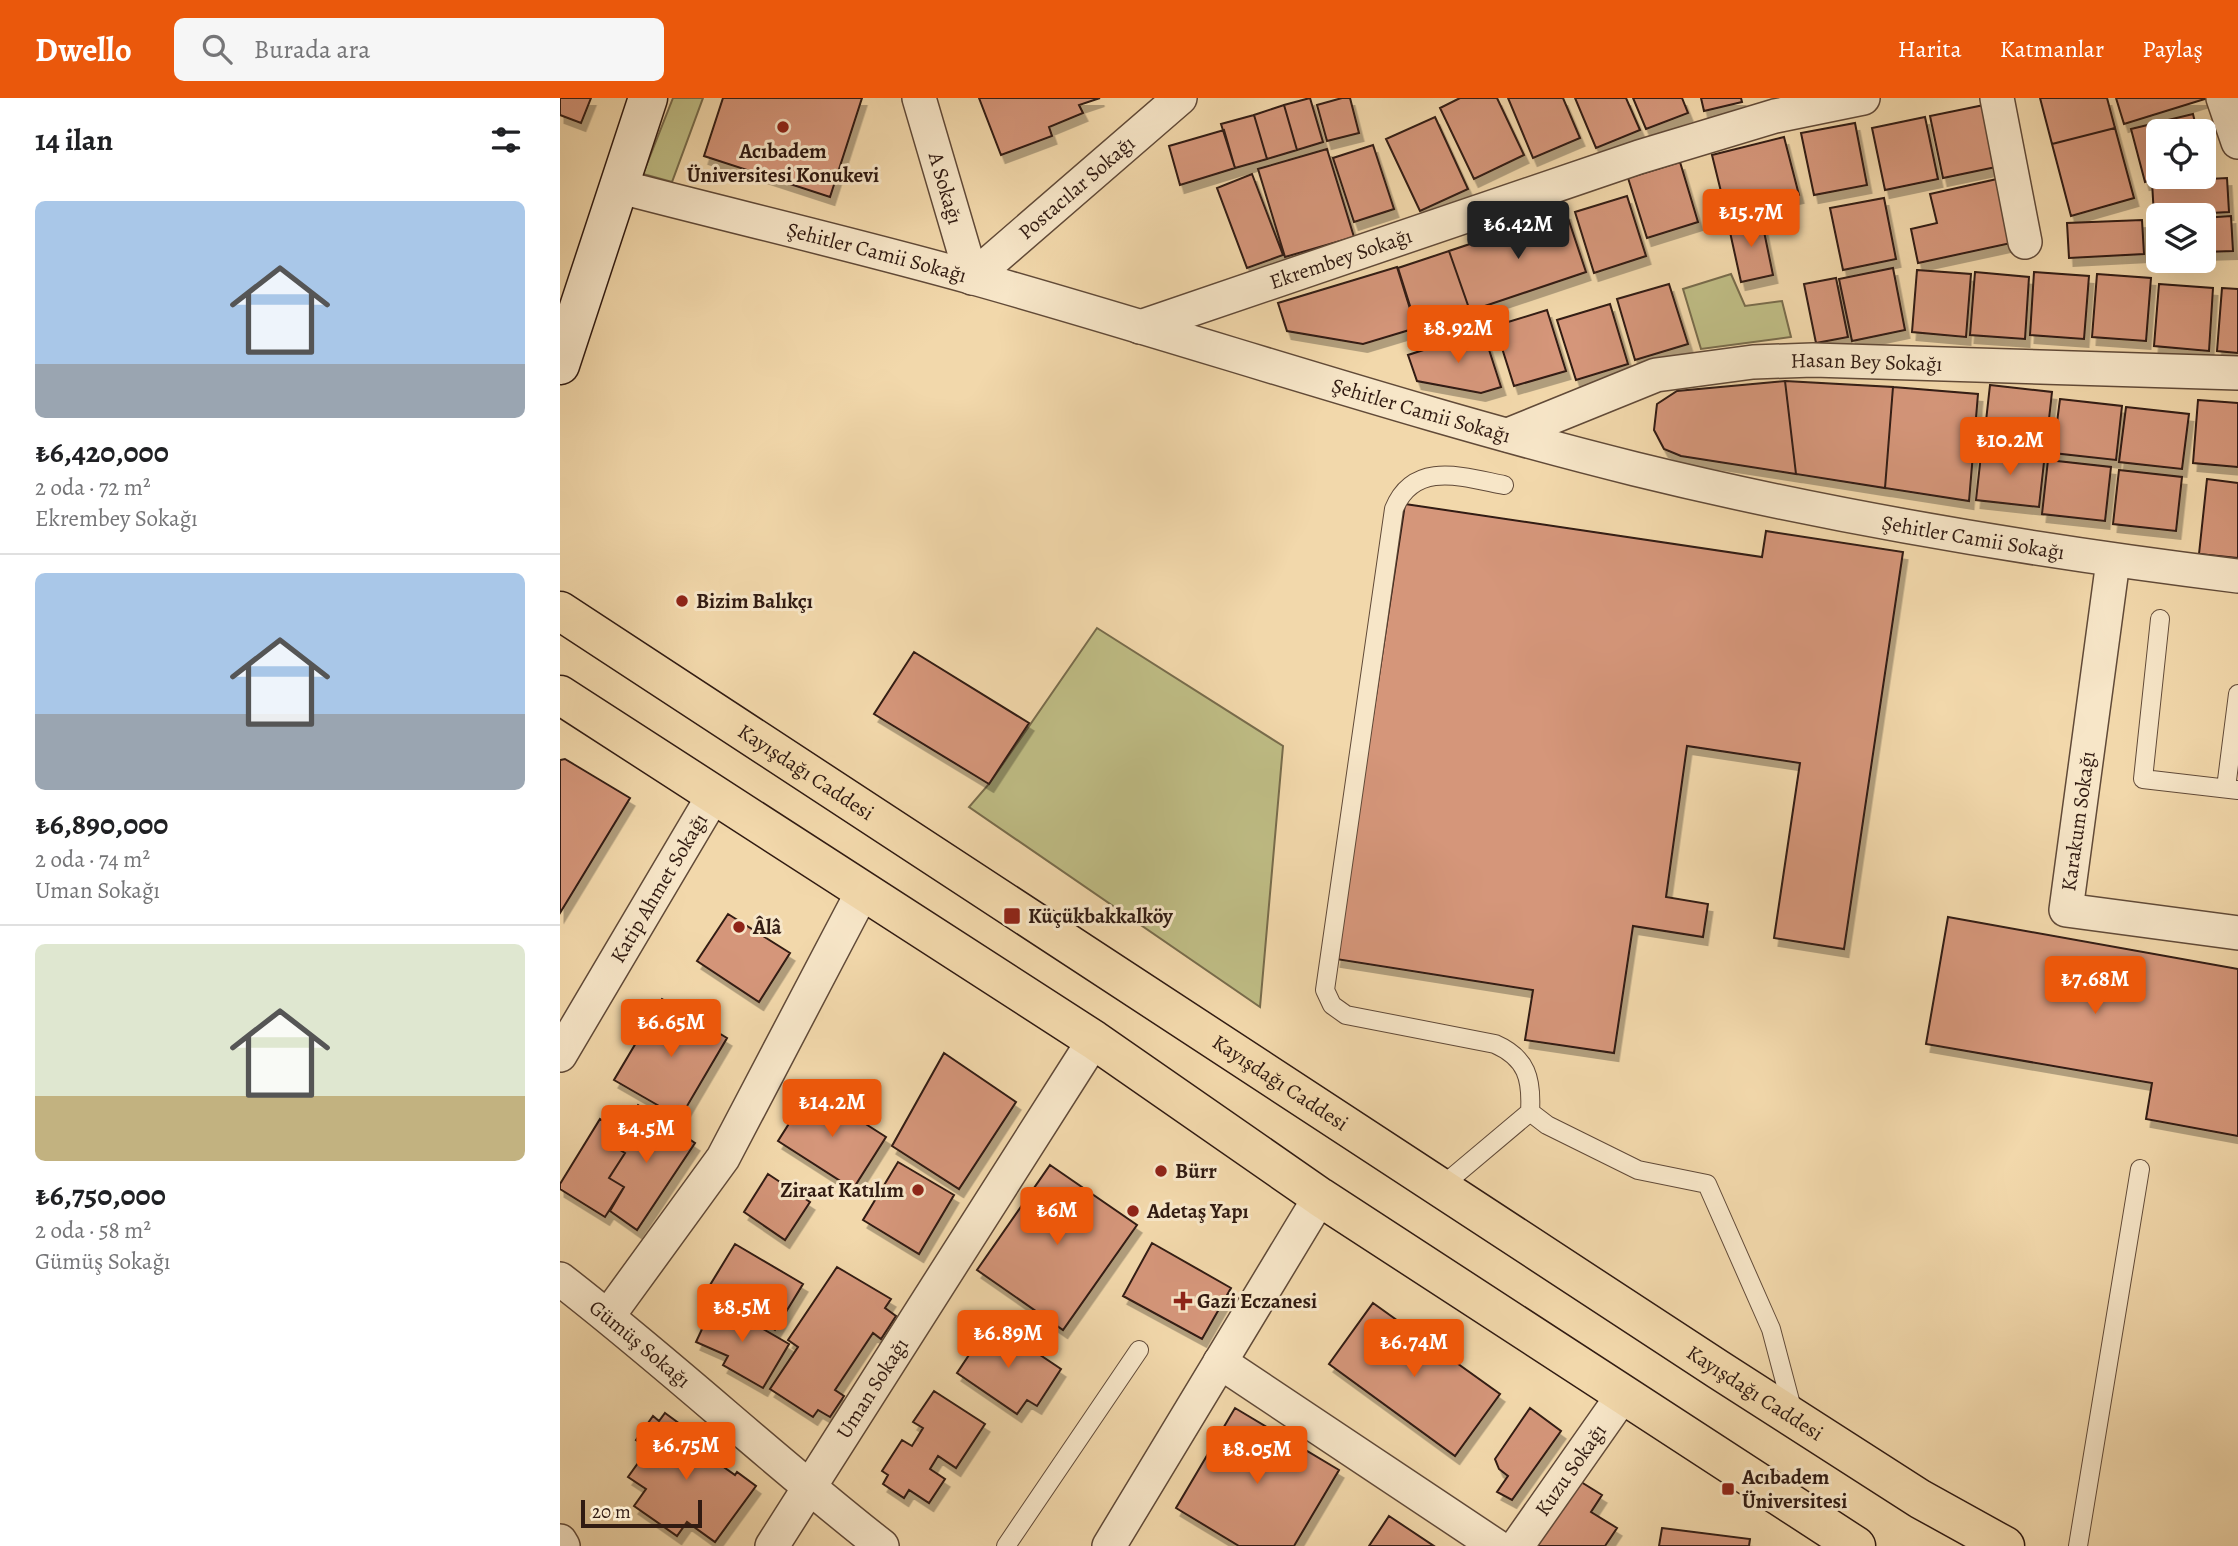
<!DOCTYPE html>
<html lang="tr">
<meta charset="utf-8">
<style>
:root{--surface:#fff;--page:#f6f6f6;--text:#202124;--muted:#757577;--line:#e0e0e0;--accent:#ea580c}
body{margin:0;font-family:Alegreya,serif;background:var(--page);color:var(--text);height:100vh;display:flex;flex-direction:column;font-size:26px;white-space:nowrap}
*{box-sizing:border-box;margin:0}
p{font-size:23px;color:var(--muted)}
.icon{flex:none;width:38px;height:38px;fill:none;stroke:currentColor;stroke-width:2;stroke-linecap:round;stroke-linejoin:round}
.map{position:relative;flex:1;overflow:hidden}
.panel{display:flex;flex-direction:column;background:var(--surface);width:560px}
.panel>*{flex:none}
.controls{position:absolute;left:1586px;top:21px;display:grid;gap:14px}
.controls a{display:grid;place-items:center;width:70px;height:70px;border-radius:10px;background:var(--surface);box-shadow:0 7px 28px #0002;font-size:35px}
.scale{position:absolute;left:21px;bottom:18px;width:121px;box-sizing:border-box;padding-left:7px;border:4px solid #311b12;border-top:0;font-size:19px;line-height:24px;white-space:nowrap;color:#311b12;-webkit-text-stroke:5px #f7e6c8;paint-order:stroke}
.price{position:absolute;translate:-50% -60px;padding:0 16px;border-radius:7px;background:var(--accent);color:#fff;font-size:23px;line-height:46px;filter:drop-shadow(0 2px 4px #0008)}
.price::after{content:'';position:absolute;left:50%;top:42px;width:21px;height:16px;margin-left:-10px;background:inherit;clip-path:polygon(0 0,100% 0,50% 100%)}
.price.selected{background:#222;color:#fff}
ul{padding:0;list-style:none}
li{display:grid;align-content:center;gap:14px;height:371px;padding:0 35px}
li+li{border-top:2px solid var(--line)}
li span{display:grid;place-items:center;height:217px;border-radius:10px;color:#555}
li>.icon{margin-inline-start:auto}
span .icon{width:126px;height:126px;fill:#fffc;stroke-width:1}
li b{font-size:30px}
h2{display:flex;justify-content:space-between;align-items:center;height:84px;padding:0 35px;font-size:30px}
header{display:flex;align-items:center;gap:42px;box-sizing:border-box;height:98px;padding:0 35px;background:var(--accent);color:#fff}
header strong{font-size:33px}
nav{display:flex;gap:38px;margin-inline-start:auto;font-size:24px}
.search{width:490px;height:63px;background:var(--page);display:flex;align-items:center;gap:18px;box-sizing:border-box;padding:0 24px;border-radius:10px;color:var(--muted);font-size:26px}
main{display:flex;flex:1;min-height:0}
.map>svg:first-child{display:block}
.green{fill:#bfbd85;stroke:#786c4c;stroke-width:2}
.building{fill:#d5967a;stroke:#311b12;stroke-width:2;filter:url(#shadow)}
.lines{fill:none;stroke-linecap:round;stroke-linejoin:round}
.lane-casing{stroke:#614a38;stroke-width:20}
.street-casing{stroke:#614a38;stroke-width:36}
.secondary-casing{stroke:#311b12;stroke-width:41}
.primary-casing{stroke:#311b12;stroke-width:41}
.lane{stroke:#f7e6c8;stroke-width:18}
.street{stroke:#f7e6c8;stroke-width:33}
.secondary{stroke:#f7e6c8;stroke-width:38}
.primary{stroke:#f2d8ab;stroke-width:38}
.poi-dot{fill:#8f2418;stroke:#f7e6c8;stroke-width:2.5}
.labels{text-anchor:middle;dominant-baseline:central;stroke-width:6;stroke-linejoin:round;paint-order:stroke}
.poi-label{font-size:21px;font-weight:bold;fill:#311b12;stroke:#f7e6c8;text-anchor:start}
.street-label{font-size:21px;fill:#311b12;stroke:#f7e6c8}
</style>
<header>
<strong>Dwello</strong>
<div class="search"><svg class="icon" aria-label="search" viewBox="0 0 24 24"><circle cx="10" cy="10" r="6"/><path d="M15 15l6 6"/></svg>Burada ara</div>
<nav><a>Harita</a><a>Katmanlar</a><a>Paylaş</a></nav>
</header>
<main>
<section class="panel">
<h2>14 ilan<svg class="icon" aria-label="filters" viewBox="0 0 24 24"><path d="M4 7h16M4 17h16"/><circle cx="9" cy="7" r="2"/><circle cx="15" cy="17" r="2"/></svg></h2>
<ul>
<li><span style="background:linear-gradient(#a9c7e8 75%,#9aa5b1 0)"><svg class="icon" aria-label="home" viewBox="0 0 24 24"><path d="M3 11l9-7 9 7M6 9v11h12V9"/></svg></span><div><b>₺6,420,000</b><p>2 oda · 72 m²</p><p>Ekrembey Sokağı</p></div></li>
<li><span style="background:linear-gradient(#a9c7e8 65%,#9aa5b1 0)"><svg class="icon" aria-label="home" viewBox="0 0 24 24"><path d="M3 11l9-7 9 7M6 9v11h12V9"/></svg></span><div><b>₺6,890,000</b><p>2 oda · 74 m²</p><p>Uman Sokağı</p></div></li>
<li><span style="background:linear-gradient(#dfe7d0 70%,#c2b280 0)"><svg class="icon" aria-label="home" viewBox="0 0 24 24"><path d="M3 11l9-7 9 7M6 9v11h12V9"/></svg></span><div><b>₺6,750,000</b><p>2 oda · 58 m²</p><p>Gümüş Sokağı</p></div></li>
</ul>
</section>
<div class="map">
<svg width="1678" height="1448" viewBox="0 0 1678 1448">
<defs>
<filter id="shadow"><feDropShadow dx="4.5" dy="8" stdDeviation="0" flood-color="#0004"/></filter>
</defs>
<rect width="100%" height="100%" fill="#f2d8ab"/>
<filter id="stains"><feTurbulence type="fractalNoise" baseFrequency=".00286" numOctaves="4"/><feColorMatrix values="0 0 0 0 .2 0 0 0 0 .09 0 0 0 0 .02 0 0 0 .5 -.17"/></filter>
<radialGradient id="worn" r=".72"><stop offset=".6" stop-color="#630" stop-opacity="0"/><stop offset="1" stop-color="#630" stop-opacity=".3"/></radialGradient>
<!-- green -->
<path class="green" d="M 113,0 L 143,0 L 112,84 L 83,76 Z
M 1171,176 L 1185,208 L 1222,203 L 1231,239 L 1141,251 L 1123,191 Z
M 537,530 L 723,648 L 700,909 L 409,709 L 429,686 Z"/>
<!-- building -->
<path class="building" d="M 0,0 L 31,0 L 21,25 L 0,17 Z
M 163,0 L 302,0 L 270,99 L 144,58 Z
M 419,0 L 540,0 L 519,7 L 523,15 L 489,29 L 492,38 L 441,57 Z
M 750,0 L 763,44 L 737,52 L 724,7 Z
M 782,0 L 790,0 L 799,35 L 767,43 L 757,7 Z
M 900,0 L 937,0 L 964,57 L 914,81 L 880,10 Z
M 948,0 L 1003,0 L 1020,40 L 973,60 Z
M 1015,0 L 1066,0 L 1080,32 L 1036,50 Z
M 1073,0 L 1122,0 L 1128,15 L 1086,31 Z
M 1141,0 L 1181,0 L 1182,4 L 1144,13 Z
M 1480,0 L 1547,0 L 1555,30 L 1492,46 Z
M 1556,0 L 1648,0 L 1564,26 Z
M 724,7 L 737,52 L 707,61 L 694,17 Z
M 1424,7 L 1436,69 L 1383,80 L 1370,18 Z
M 1633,16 L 1637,33 L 1598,33 L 1598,79 L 1605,79 L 1585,84 L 1571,31 Z
M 694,17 L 707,61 L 675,70 L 661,26 Z
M 875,19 L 908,91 L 860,113 L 826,41 Z
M 1365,19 L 1378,81 L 1325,92 L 1312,30 Z
M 1295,25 L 1307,87 L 1254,97 L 1241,35 Z
M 1555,30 L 1574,100 L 1511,118 L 1492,46 Z
M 664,32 L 675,70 L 620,87 L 609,48 Z
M 1224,39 L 1239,97 L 1166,114 L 1152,57 Z
M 813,47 L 834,111 L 794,124 L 773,60 Z
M 767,51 L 794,139 L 725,159 L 698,71 Z
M 1120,64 L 1138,124 L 1087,140 L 1068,80 Z
M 692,76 L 723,157 L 687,170 L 657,90 Z
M 1667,80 L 1669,114 L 1594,118 L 1592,84 Z
M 1437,81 L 1451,145 L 1358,165 L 1351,131 L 1377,125 L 1370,96 Z
M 1067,98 L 1086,158 L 1034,175 L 1015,114 Z
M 1324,100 L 1336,161 L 1283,172 L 1270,110 Z
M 1006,114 L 1026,174 L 910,213 L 889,153 Z
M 1671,118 L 1673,153 L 1643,154 L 1643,120 Z
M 1201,119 L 1213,177 L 1181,184 L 1168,125 Z
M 1582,122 L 1584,156 L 1509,160 L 1507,125 Z
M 889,153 L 910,213 L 857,230 L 838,170 Z
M 837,169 L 856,230 L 803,246 L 727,233 L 718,205 Z
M 1333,170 L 1345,232 L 1292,243 L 1279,181 Z
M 1357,172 L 1411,176 L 1406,239 L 1352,234 Z
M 1415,174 L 1469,179 L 1465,241 L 1410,237 Z
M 1474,174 L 1529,178 L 1524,241 L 1470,237 Z
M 1537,176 L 1591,180 L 1586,243 L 1532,239 Z
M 1276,180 L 1288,239 L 1256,245 L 1244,186 Z
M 1109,186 L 1128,246 L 1075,262 L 1057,201 Z
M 1599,186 L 1653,190 L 1649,253 L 1594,248 Z
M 1662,190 L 1678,191 L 1678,255 L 1657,253 Z
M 1050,206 L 1068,266 L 1016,282 L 997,222 Z
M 987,212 L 1006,273 L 954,288 L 935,228 Z
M 923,233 L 941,289 L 921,295 L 857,283 L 848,257 Z
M 1225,283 L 1333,289 L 1325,390 L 1236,376 Z
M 1225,283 L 1236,376 L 1121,358 L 1104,351 L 1094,332 L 1097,306 L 1117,293 Z
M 1430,287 L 1492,294 L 1486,348 L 1424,341 Z
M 1333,289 L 1418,296 L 1409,403 L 1325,390 Z
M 1500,301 L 1562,308 L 1556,362 L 1493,355 Z
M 1638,302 L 1678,305 L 1678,369 L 1633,365 Z
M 1566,309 L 1629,316 L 1622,371 L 1559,364 Z
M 1422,348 L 1485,355 L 1479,409 L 1416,402 Z
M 1488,362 L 1551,369 L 1545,423 L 1482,416 Z
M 1559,372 L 1622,379 L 1616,433 L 1553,426 Z
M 1647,381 L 1678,385 L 1678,460 L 1639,456 Z
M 845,406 L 1202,459 L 1206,433 L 1343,454 L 1284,851 L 1214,840 L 1240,665 L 1127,648 L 1106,799 L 1148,806 L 1143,839 L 1073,828 L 1054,955 L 965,942 L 973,892 L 776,861 Z
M 354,554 L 469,625 L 429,686 L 314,616 Z
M 5,661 L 70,700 L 0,815 L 0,662 Z
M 168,816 L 230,855 L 199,904 L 137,863 Z
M 1388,819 L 1678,871 L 1678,1038 L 1586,1021 L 1592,985 L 1366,946 Z
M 102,901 L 167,940 L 120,1020 L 54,982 Z
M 384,955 L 456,1004 L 399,1091 L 332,1048 Z
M 251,991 L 326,1039 L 293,1091 L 218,1043 Z
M 78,1007 L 135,1045 L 77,1132 L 50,1113 L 64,1089 L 49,1080 L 65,1055 L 60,1052 L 68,1039 L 59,1034 Z
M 40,1021 L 68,1039 L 60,1052 L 65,1055 L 49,1080 L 64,1089 L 45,1119 L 0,1091 L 0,1086 Z
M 338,1064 L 394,1097 L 359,1156 L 303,1122 Z
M 490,1067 L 577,1127 L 503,1232 L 417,1172 Z
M 208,1076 L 250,1104 L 225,1142 L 184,1114 Z
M 592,1145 L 671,1190 L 642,1241 L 563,1198 Z
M 175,1146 L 243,1186 L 215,1232 L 147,1192 Z
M 277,1169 L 331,1201 L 325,1210 L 336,1218 L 321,1241 L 313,1235 L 275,1292 L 284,1298 L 270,1319 L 258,1312 L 253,1319 L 210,1291 L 238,1249 L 228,1242 Z
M 155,1203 L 229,1246 L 203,1290 L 163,1267 L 168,1258 L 136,1244 Z
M 813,1205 L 940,1296 L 895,1358 L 769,1266 Z
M 431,1224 L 501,1271 L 477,1308 L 467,1302 L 457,1316 L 397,1275 Z
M 374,1293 L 425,1326 L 396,1370 L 378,1358 L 370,1371 L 385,1381 L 369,1405 L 349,1392 L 344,1400 L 323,1386 L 328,1377 L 322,1373 L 342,1342 L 352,1348 L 363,1330 L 353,1324 Z
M 675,1310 L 779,1372 L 734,1448 L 679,1448 L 616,1410 Z
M 970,1310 L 1001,1333 L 952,1402 L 937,1394 L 948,1378 L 939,1371 L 935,1361 Z
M 105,1315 L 135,1337 L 130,1345 L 175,1377 L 177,1374 L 196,1388 L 155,1444 L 127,1424 L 117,1438 L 74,1408 L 86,1391 L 68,1379 L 88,1351 L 76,1342 L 93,1318 L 99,1323 Z
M 1013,1379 L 1042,1397 L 1031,1414 L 1057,1430 L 1045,1448 L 970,1448 Z
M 829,1418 L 874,1448 L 809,1448 Z
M 1102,1430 L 1190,1441 L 1189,1448 L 1099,1448 Z"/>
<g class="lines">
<!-- lane casing -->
<g class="lane-casing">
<path id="lane" d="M 944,387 C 903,379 854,362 834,411 L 765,892 L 772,907 L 786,917 L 935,946 C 967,960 972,981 970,1014 L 987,1027 L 1078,1072 L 1147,1086 L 1211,1231 L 1233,1314
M 1600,521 L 1583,681 L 1678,692
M 1666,690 L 1678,596
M 882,1088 L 970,1014
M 446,1448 L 579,1252
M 1518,1448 L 1580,1071"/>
</g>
<!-- street casing -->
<g class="street-casing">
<g id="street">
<path id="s1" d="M 359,0 L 412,180 L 620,0"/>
<path d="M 1437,0 L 1465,144"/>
<path d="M 1663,0 L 1678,44"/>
<path id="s2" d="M 57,88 C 176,119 296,147 414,180 C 635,242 853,316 1075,371 C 1274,420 1475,453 1678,478"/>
<path id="s3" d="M 580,229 L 1079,59 L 1215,18 L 1303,0"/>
<path id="s4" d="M 948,337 L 1096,277 L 1193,264 L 1253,262 L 1678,275"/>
<path d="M 1553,463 L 1506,812 L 1678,835"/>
<path id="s5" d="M 0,957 L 155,695"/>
<path id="s6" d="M 0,1181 C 110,1266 212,1362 322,1448"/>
<path d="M 48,1218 L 163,1060 L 303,793"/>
<path d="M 660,1264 L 936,1448"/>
<path d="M 0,1443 L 3,1448"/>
<path id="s7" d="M 212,1448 L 534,942"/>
<path d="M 549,1448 L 760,1099"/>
<path id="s8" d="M 957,1448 L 1063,1297"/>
</g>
</g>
<!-- secondary casing -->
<g class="secondary-casing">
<path id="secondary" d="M 0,267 L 88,0"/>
</g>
<!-- primary casing -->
<g class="primary-casing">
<g id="primary">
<path id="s9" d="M 0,513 L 1159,1272 L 1360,1401 L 1445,1448"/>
<path d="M 0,597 L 534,942 L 760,1099 L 1296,1448"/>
</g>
</g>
<!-- lane -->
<use href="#lane" class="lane"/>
<!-- street -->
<use href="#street" class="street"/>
<!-- secondary -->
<use href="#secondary" class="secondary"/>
<!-- primary -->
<use href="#primary" class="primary"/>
</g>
<!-- markers -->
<g class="poi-dot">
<circle cx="223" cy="29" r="7"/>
<circle cx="122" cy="503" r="7"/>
<rect x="443" y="809" width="18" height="18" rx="3.5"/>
<circle cx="179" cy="829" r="7"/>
<circle cx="601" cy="1073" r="7"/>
<circle cx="358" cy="1092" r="7"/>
<circle cx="573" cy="1113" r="7"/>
<path d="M619.5 1192.5h7v7h7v7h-7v7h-7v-7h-7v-7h7z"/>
<rect x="1161" y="1384" width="14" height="14" rx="3.5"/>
</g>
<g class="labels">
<!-- poi labels -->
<g class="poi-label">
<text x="223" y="53" text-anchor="middle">Acıbadem<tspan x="223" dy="24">Üniversitesi Konukevi</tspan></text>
<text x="136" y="503">Bizim Balıkçı</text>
<text x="468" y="818">Küçükbakkalköy</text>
<text x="193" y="829">Âlâ</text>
<text x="615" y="1073">Bürr</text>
<text x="344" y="1092" text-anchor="end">Ziraat Katılım</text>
<text x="587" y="1113">Adetaş Yapı</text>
<text x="637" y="1203">Gazi Eczanesi</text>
<text x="1182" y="1379">Acıbadem<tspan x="1182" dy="24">Üniversitesi</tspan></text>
</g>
<!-- street labels -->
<g class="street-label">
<text stroke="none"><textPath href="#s1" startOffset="94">A Sokağı</textPath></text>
<text stroke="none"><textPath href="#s1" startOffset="326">Postacılar Sokağı</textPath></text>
<text stroke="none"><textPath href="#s2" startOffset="268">Şehitler Camii Sokağı</textPath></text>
<text stroke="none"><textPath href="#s3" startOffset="212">Ekrembey Sokağı</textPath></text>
<text stroke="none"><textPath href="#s4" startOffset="371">Hasan Bey Sokağı</textPath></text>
<text stroke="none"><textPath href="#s2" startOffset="835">Şehitler Camii Sokağı</textPath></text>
<text stroke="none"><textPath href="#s2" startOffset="1402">Şehitler Camii Sokağı</textPath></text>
<text stroke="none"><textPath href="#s9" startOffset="294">Kayışdağı Caddesi</textPath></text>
<text transform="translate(1518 723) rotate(-82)">Karakum Sokağı</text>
<text stroke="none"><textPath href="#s5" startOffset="194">Katip Ahmet Sokağı</textPath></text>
<text stroke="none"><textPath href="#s9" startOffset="861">Kayışdağı Caddesi</textPath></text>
<text stroke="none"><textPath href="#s6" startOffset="103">Gümüş Sokağı</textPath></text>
<text stroke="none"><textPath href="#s7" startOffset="187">Uman Sokağı</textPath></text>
<text stroke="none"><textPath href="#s9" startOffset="1428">Kayışdağı Caddesi</textPath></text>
<text stroke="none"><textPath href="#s8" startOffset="93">Kuzu Sokağı</textPath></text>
</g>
</g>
<rect width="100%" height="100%" filter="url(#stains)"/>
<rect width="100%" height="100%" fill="url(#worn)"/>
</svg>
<div class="controls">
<a><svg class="icon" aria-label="locate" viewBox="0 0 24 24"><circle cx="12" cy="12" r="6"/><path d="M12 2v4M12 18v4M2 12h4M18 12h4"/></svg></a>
<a><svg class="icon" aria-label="layers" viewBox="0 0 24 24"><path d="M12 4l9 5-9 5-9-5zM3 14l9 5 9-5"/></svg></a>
</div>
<div class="scale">20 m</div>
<b class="price" style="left:1191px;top:151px">₺15.7M</b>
<b class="price selected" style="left:958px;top:163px">₺6.42M</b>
<b class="price" style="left:898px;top:267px">₺8.92M</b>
<b class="price" style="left:1450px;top:379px">₺10.2M</b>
<b class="price" style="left:1535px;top:918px">₺7.68M</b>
<b class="price" style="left:111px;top:961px">₺6.65M</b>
<b class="price" style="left:272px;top:1041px">₺14.2M</b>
<b class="price" style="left:86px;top:1067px">₺4.5M</b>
<b class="price" style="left:497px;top:1149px">₺6M</b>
<b class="price" style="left:182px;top:1246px">₺8.5M</b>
<b class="price" style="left:448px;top:1272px">₺6.89M</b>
<b class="price" style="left:854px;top:1281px">₺6.74M</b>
<b class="price" style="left:126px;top:1384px">₺6.75M</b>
<b class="price" style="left:697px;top:1388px">₺8.05M</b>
</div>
</main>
